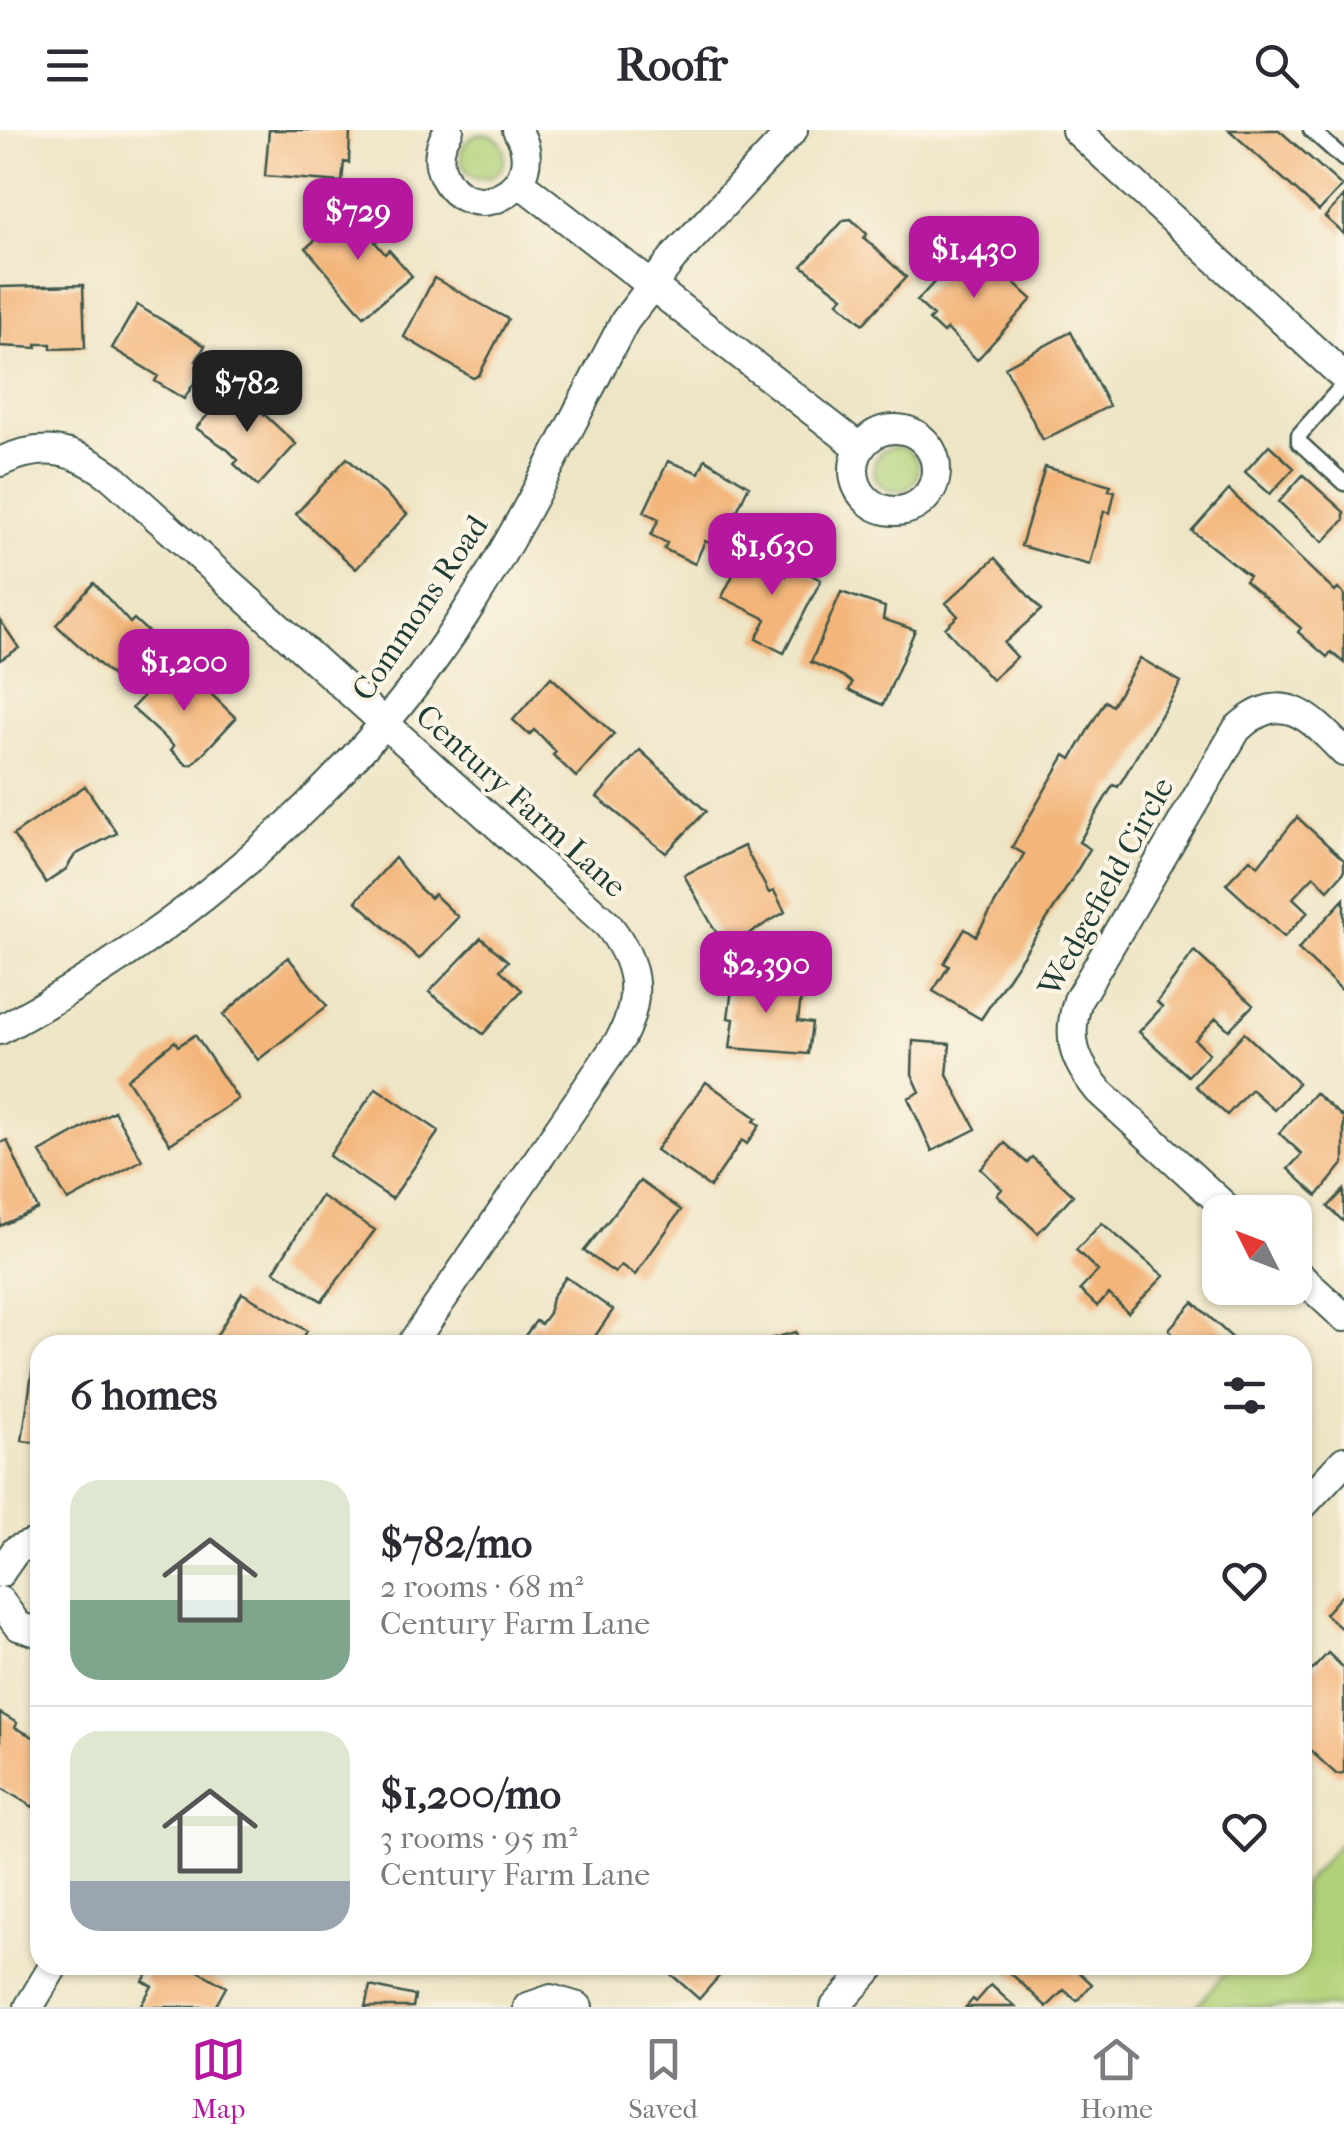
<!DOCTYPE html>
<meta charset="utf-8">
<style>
:root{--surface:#fff;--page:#f2f2f3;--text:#2b2b33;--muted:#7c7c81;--line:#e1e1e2;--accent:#b5179e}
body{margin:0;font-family:"IM FELL French Canon",serif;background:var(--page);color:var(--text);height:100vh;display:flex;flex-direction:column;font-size:38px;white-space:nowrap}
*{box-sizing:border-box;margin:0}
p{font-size:32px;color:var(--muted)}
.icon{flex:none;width:55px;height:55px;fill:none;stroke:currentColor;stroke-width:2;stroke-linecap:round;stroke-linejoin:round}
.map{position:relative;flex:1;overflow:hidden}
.side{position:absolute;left:30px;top:1205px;width:1282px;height:640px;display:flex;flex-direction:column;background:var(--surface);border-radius:30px;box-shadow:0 2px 8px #0004}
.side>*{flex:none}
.needle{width:65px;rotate:312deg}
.fabs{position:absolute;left:1202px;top:1065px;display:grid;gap:20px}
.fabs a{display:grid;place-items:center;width:110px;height:110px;border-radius:20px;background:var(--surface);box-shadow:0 2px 8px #0004;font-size:50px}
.price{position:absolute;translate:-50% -85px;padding:0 22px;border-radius:20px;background:var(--accent);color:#fff;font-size:32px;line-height:65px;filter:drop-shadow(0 2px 5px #0008)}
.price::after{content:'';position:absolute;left:50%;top:60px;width:30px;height:22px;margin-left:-15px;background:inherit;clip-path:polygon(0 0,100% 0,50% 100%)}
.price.active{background:#222;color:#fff}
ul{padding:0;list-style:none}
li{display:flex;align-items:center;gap:30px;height:250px;padding:0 40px}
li+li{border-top:2px solid var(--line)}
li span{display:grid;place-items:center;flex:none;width:280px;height:200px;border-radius:30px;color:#555}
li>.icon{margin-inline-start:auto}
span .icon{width:120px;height:120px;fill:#fffc;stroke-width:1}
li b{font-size:42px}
h2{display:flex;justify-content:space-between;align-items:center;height:120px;padding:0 40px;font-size:42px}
header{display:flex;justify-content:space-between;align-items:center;height:130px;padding:0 40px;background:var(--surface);font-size:45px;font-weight:700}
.tab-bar{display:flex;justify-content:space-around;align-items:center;height:140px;border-top:2px solid var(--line);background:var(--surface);font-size:28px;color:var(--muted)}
.tab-bar a{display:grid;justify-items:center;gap:5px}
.tab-bar .active{color:var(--accent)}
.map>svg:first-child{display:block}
.green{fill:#b1d178;stroke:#688756;stroke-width:2.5}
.building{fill:#f3b57a}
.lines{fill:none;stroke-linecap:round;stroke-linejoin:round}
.lane-casing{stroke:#3e564a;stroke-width:19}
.street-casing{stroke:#3e564a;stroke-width:32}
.lane{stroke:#fff;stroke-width:14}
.street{stroke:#fff;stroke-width:28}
.labels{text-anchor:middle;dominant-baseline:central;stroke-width:8;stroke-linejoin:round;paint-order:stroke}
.street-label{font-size:32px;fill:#1f3d34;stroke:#fcf5e5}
</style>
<header><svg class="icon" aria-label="menu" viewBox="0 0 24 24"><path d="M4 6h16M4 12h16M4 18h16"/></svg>Roofr<svg class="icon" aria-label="search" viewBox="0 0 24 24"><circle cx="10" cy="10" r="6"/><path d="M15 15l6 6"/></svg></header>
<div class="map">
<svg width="1344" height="1877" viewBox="0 0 1344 1877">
<rect width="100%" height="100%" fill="#fcf5e5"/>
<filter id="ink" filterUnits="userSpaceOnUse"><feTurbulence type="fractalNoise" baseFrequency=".01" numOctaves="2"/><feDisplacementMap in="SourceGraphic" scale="20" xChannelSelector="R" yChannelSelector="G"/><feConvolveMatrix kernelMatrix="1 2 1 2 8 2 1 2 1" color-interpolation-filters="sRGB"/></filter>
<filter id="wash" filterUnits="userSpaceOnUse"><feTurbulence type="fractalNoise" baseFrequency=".0048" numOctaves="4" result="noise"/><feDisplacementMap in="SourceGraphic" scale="40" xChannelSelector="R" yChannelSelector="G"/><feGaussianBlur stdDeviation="2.25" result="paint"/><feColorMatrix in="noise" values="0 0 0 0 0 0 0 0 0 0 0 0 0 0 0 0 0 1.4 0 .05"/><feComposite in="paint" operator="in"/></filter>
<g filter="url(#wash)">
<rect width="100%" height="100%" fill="#eee5c6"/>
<!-- green -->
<path class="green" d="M461 26a22 22 0 1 1 44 0a22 22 0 1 1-44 0Z
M874 339a22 22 0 1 1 44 0a22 22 0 1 1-44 0Z
M 1344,1708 L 1344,1877 L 1195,1877 L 1232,1835 L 1302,1835 L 1303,1755 Z"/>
<g id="blocks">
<!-- building -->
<path class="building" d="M 269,0 L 350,0 L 349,33 L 344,32 L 342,52 L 265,46 Z
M 1229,0 L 1279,0 L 1342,56 L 1319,81 Z
M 1344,66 L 1344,104 L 1325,87 Z
M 349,81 L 378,110 L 375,112 L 385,124 L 389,120 L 412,146 L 364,186 L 306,118 Z
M 851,89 L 867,104 L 864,108 L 906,147 L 863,194 L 838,172 L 843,167 L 802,136 L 844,90 Z
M 970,113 L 1032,169 L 977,230 L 947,199 L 943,203 L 929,190 L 933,186 L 917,171 Z
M 434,148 L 508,189 L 479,245 L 473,248 L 404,207 Z
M 83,155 L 85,218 L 51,219 L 51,214 L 36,214 L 37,218 L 0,216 L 0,157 Z
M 137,175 L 205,216 L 196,231 L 205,236 L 184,269 L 155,251 L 158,246 L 112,218 Z
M 1071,202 L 1109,276 L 1043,310 L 1005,237 Z
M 234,256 L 296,314 L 258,356 L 234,334 L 238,330 L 228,320 L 196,298 Z
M 1269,315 L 1294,338 L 1270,364 L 1245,342 Z
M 347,328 L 407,384 L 356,439 L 296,384 Z
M 705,329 L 749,356 L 719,418 L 705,411 L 695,434 L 664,419 L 667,413 L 651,405 L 659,389 L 644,382 L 668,331 L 699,343 Z
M 1045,337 L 1111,355 L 1109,360 L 1115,361 L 1110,383 L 1104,381 L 1090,435 L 1021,416 Z
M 1303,345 L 1344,382 L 1344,390 L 1323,412 L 1279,372 Z
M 1229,360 L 1335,462 L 1338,459 L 1344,464 L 1344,533 L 1331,522 L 1327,527 L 1298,502 L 1301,498 L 1245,451 L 1249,446 L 1192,401 Z
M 743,425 L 754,431 L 756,427 L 786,446 L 791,435 L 821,450 L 784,523 L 756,509 L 766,489 L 722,467 Z
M 995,428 L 1041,480 L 1004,513 L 1017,527 L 992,550 L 945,498 L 958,486 L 946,473 Z
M 94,453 L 130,493 L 134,489 L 159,512 L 121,554 L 56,495 Z
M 841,462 L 885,477 L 883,489 L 915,500 L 883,575 L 849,560 L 852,553 L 843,546 L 811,532 Z
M 0,490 L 19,518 L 0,530 Z
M 1140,528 L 1181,552 L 1118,657 L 1113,655 L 1079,712 L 1090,719 L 1057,774 L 981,889 L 933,861 L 949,836 L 944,833 L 965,799 L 976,806 L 1024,724 L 1012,717 L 1065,625 L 1071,629 L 1105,571 L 1112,576 Z
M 177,531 L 236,588 L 193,634 L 187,635 L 171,620 L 174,616 L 132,578 Z
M 551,547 L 614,604 L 576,647 L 553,625 L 556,622 L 542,607 L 534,600 L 529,605 L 513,590 Z
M 640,620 L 706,681 L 666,723 L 597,667 Z
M 85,656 L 117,703 L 75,725 L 66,739 L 46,753 L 13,705 Z
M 1297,687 L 1344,730 L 1344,742 L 1328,760 L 1314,746 L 1293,768 L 1308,782 L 1284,807 L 1226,754 L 1250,729 L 1258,736 Z
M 744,716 L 769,763 L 774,761 L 785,782 L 725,818 L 684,745 Z
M 395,728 L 419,758 L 430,768 L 434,764 L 458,787 L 419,829 L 356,771 Z
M 1344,769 L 1344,862 L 1298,819 Z
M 481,808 L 508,831 L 500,840 L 522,860 L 483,904 L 429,862 Z
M 1194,821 L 1253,875 L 1229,900 L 1216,888 L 1195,910 L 1209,923 L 1188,946 L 1139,902 L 1162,877 L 1157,872 Z
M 288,827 L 327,876 L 258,930 L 223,885 Z
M 735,837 L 763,840 L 762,855 L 802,859 L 798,891 L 812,893 L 808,924 L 730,918 L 734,889 L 728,888 Z
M 1244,903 L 1298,953 L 1274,980 L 1251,959 L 1227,985 L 1195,956 Z
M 195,905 L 238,969 L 170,1014 L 127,949 L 175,911 L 178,916 Z
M 913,911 L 950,914 L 947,945 L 976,999 L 932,1021 L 908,968 L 920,962 L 912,944 Z
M 706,952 L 757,988 L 754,991 L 760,995 L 747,1014 L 742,1010 L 710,1057 L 656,1020 Z
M 376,958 L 439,1001 L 392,1069 L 329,1026 Z
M 1315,963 L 1344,988 L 1344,1033 L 1317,1066 L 1288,1039 L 1302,1024 L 1279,1003 Z
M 114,981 L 142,1030 L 68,1071 L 40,1022 Z
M 7,1010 L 38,1079 L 0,1096 L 0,1013 Z
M 1005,1013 L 1027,1033 L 1032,1027 L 1073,1065 L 1038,1103 L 997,1065 L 1002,1059 L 981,1039 Z
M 640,1051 L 681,1080 L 635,1145 L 621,1135 L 615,1143 L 584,1121 Z
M 1344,1060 L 1344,1092 L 1328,1077 Z
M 321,1066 L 375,1100 L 322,1171 L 274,1141 Z
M 1102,1093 L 1164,1146 L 1128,1183 L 1109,1164 L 1097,1176 L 1080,1160 L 1098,1141 L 1076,1120 Z
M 566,1147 L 613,1180 L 589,1215 L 518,1215 L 536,1191 L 541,1194 L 549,1183 L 552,1167 Z
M 242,1163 L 307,1201 L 299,1215 L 211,1215 Z
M 1193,1172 L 1238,1213 L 1236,1215 L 1181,1215 L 1169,1199 Z
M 796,1202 L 799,1215 L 771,1215 L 770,1209 Z
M 33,1236 L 40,1237 L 40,1313 L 22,1311 Z
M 1344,1463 L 1344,1501 L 1325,1484 Z
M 1328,1523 L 1344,1538 L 1344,1643 L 1336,1644 L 1302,1613 L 1302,1551 Z
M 0,1583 L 17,1593 L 15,1598 L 40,1610 L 40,1665 L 33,1677 L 0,1657 Z
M 153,1835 L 188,1835 L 226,1857 L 215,1877 L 140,1877 L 152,1856 L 143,1851 Z
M 668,1835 L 729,1835 L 699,1869 L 665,1839 Z
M 1008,1835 L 1086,1835 L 1079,1842 L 1092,1854 L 1077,1871 L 1064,1860 L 1047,1877 L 1005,1838 Z
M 991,1855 L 1015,1877 L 966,1877 L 973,1869 L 976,1872 Z
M 370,1856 L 415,1866 L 413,1877 L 365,1877 Z"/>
</g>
</g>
<g filter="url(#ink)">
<use href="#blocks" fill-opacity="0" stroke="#3e564a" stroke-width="2.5"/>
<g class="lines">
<!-- lane casing -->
<g class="lane-casing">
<path id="lane" d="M 1311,0 L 1344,29
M 1344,254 L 1299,305 L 1299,312 L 1344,353"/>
</g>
<!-- street casing -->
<g class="street-casing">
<path id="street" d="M 449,0 C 440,13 436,29 443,44 C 468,101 553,58 517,0
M 1076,0 L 1344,247
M 519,52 L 860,318
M854 340a41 41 0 1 1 82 0a41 41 0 1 1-82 0Z
M 0,332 C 43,312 75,319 112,347 L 608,795 C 637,832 643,865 621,908 L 411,1215
M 0,900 C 183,801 352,660 465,484 C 526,390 572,290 625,191 L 673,128 L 793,0
M 1231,1082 L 1099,961 C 1074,931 1066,909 1078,870 L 1237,599 C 1282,557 1309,586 1344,622
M 1295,1142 L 1344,1187
M 1302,1376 L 1344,1331
M 0,1443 L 16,1420 L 40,1411
M 0,1471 L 18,1496 L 40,1503
M 29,1877 L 54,1835
M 528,1877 L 551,1869 L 578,1877
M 835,1877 L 873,1835"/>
</g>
<!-- lane -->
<use href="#lane" class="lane"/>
<!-- street -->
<use href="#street" class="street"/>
</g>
</g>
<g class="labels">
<!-- street labels -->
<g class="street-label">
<text transform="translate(420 478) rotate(-56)">Commons Road</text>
<text transform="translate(521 671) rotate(42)">Century Farm Lane</text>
<text transform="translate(1106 757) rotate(-61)">Wedgefield Circle</text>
</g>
</g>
</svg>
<div class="fabs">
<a><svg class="needle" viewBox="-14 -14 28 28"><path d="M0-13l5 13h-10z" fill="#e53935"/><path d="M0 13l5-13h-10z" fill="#7c7c81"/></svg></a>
</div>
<b class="price" style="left:358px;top:133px">$729</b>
<b class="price" style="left:974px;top:171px">$1,430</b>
<b class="price active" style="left:247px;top:305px">$782</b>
<b class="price" style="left:772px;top:468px">$1,630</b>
<b class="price" style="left:184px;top:584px">$1,200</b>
<b class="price" style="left:766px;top:886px">$2,390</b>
<section class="side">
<h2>6 homes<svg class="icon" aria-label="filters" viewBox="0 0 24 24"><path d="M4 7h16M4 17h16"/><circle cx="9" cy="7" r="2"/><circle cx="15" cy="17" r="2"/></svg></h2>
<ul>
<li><span style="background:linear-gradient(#dfe7d0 60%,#7fa58c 0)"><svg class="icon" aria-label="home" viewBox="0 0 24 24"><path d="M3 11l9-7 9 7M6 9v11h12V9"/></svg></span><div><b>$782/mo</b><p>2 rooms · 68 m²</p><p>Century Farm Lane</p></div><svg class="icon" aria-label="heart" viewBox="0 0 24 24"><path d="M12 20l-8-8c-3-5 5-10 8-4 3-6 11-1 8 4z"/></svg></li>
<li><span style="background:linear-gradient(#dfe7d0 75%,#9aa5b1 0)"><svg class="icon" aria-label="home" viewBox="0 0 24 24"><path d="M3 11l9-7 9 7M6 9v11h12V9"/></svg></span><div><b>$1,200/mo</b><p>3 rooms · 95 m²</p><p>Century Farm Lane</p></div><svg class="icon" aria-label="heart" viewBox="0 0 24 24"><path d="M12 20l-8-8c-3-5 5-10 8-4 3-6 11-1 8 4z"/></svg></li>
</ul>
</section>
</div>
<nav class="tab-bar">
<a class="active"><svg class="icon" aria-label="map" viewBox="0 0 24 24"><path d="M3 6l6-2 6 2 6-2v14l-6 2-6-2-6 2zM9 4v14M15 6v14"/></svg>Map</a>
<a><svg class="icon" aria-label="saved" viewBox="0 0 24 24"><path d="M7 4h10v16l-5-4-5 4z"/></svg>Saved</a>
<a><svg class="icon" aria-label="home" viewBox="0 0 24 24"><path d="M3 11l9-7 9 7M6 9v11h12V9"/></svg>Home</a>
</nav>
